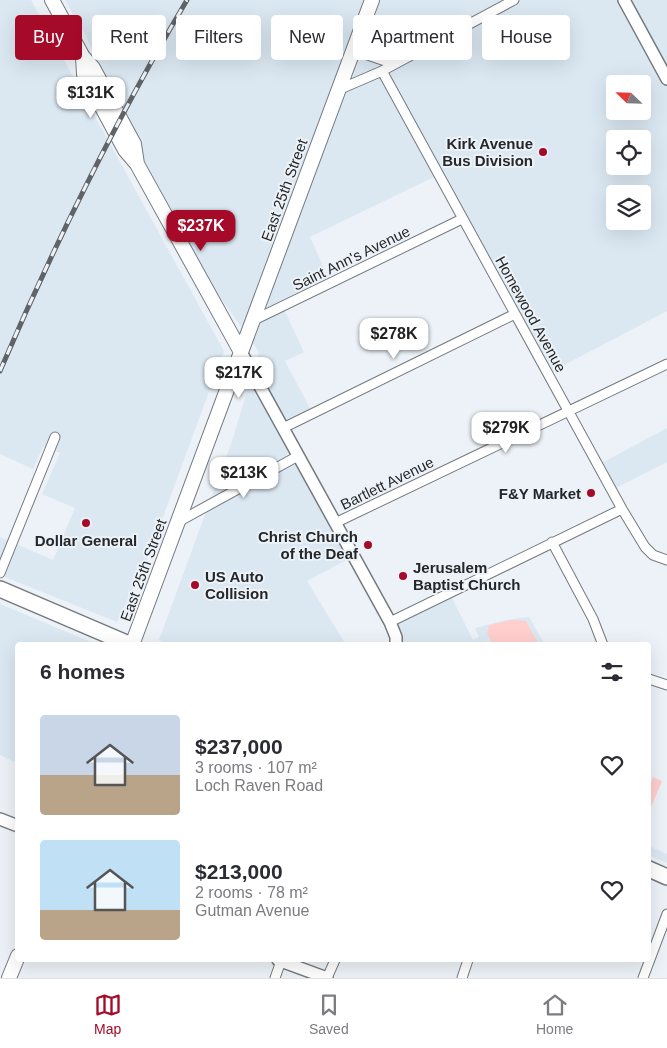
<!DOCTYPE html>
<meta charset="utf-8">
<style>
:root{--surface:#fff;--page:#f2f2f3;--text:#2b2b33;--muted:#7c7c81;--line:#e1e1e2;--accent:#a50a29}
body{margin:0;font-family:Helvetica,sans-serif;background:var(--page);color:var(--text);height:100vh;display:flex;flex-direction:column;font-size:19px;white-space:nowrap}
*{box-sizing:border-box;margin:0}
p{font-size:16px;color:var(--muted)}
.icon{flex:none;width:28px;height:28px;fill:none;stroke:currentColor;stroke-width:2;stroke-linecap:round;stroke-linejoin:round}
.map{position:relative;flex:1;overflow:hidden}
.sheet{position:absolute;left:15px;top:642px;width:636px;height:320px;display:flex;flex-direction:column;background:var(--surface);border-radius:5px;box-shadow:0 5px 20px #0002}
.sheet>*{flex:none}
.banner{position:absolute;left:15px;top:15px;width:638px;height:45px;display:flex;gap:10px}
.needle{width:32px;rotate:293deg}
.buttons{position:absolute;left:606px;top:75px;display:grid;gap:10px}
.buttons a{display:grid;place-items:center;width:45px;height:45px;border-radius:5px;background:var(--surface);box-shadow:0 5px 20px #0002;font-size:25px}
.price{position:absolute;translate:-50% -42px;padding:0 11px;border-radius:10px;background:#fff;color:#222;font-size:16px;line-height:32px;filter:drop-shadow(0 1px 2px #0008)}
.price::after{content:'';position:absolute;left:50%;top:30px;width:15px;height:11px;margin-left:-8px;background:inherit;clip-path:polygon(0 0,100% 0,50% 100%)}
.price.on{background:var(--accent);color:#fff}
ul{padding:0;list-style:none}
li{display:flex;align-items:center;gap:15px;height:125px;padding:0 25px}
li span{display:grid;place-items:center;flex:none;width:140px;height:100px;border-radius:5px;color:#555}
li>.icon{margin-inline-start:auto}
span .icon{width:60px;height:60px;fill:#fffc;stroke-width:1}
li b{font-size:21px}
h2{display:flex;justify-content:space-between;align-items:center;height:60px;padding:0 25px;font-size:21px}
.chip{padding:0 18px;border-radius:5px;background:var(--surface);box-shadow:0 5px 20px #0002;font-size:18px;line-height:45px}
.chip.on{background:var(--accent);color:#fff}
.menu{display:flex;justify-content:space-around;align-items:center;height:70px;border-top:1px solid var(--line);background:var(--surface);font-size:14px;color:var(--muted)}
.menu a{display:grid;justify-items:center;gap:2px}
.menu .on{color:var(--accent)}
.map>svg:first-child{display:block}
.built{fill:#dbe8f2;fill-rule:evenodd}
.green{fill:#ffcfcd}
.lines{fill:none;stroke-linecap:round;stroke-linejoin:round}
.minor-casing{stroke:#757a7f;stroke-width:11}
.tertiary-casing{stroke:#757a7f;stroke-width:14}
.secondary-casing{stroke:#757a7f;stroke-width:16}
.primary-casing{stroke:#757a7f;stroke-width:18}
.minor{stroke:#fff;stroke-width:9}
.tertiary{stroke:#fff;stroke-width:11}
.secondary{stroke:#fff;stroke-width:14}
.primary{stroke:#fff;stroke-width:15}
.rail-casing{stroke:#606467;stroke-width:5}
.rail{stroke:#ecf2f7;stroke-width:3;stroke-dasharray:9;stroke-linecap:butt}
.poi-dot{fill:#a50a29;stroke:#ecf2f7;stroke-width:2}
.labels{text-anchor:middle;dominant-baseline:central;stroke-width:4;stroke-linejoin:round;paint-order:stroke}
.poi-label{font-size:15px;font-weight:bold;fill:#25282a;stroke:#ecf2f7;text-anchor:end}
.street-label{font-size:15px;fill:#25282a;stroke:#ecf2f7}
</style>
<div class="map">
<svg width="667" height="978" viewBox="0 0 667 978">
<rect width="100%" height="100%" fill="#ecf2f7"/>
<!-- built -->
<path class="built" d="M 0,0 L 31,0 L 224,351 L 149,555 L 117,622 L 0,575 L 0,537 L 53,560 L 75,508 L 42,494 L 60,453 L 43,447 L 33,469 L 0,454 Z
M 65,0 L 667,0 L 667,311 L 551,372 L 440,174 L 310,237 L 331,284 L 282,305 L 304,352 L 285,361 L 314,416 L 286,430 L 356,555 L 307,581 L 346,645 L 169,645 L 159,640 L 232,441 L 259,352 L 187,251 L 142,168 L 86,36 ZM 615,84 L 642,84 L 642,111 L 615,111 ZM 615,139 L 642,139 L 642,166 L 615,166 ZM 615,194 L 642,194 L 642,221 L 615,221 Z
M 667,428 L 667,462 L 612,490 L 598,465 Z
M 450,594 L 473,640 L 479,637 L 475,628 L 506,620 L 529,617 L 545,645 L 394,645 L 392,623 Z
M 0,604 L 98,645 L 18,645 L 17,763 L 0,755 Z
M 649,846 L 667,854 L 667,863 L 649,855 Z"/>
<!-- green -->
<path class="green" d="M 511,620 L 526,621 L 539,645 L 493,645 L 487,633 L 489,625 Z
M 653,777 L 662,781 L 649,812 L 649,786 Z"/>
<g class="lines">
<!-- minor casing -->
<g class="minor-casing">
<path id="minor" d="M 353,50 L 394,64
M 382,71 L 622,509 L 645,547 L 653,555 L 667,560
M 338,90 L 382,71 L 514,0
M 252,321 L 462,219
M 283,428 L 515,314
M 178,522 L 298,456
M 335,523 L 667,364
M 552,542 L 593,619 L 603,645
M 0,573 L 55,437
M 390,622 L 622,509
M 649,679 L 667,685
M 275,978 L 281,961
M 327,978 L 335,960
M 462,978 L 468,960
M 643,978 L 667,914"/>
</g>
<!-- tertiary casing -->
<g class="tertiary-casing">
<path id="tertiary" d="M 624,0 L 667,79
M 241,352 L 390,622 L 396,637 L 396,645
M 0,819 L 18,826
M 278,960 L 327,978"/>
</g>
<!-- secondary casing -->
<g class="secondary-casing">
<path id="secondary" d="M 52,0 L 83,57 L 93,68 L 134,144 L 137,164
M 83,57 L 84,74 L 125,150 L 137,164 L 241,352
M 132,645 L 372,0
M 9,978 L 18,956"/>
</g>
<!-- primary casing -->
<g class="primary-casing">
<path id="primary" d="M 0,589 L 131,645
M 649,869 L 667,877"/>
</g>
<!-- minor -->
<use href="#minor" class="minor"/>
<!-- tertiary -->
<use href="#tertiary" class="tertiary"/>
<!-- secondary -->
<use href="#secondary" class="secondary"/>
<!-- primary -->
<use href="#primary" class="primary"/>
<!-- rail casing -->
<g class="rail-casing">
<path id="rail" d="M 0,371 C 55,243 116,120 187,0"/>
</g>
<!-- rail -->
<use href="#rail" class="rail"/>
</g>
<!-- markers -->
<g class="poi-dot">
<circle cx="543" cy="152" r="5"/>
<circle cx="591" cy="493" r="5"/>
<circle cx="86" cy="523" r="5"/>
<circle cx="368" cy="545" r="5"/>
<circle cx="403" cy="576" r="5"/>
<circle cx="195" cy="585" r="5"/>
</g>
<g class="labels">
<!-- poi labels -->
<g class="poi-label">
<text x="533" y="143">Kirk Avenue<tspan x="533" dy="17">Bus Division</tspan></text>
<text x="581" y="493">F&amp;Y Market</text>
<text x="358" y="536">Christ Church<tspan x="358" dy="17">of the Deaf</tspan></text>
<text x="86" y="540" text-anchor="middle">Dollar General</text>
<text x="413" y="567" text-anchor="start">Jerusalem<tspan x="413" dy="17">Baptist Church</tspan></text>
<text x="205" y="576" text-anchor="start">US Auto<tspan x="205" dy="17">Collision</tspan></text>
</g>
<!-- street labels -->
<g class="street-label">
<text transform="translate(284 190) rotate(-70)">East 25th Street</text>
<text transform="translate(351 258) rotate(-26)">Saint Ann's Avenue</text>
<text transform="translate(531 314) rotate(61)">Homewood Avenue</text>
<text transform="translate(387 483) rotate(-26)">Bartlett Avenue</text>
<text transform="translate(143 570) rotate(-70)">East 25th Street</text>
</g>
</g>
</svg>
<div class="buttons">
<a><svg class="needle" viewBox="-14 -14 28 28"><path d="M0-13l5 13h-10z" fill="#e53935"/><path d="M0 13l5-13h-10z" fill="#7c7c81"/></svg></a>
<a><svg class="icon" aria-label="locate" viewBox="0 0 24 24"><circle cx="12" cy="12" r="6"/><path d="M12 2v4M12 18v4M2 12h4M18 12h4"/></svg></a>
<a><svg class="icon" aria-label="layers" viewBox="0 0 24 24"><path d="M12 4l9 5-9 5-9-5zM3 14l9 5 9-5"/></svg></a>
</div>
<b class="price" style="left:91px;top:119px">$131K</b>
<b class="price on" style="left:201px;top:252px">$237K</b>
<b class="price" style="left:394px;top:360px">$278K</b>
<b class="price" style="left:239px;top:399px">$217K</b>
<b class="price" style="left:506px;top:454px">$279K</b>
<b class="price" style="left:244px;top:499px">$213K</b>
<div class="banner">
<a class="chip on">Buy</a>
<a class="chip">Rent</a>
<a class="chip">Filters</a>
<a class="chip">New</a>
<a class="chip">Apartment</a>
<a class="chip">House</a>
</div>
<section class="sheet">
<h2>6 homes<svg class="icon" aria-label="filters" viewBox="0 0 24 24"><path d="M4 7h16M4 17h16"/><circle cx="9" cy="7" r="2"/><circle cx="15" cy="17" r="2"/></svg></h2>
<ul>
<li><span style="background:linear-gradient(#c9d6e8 60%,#b9a48a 0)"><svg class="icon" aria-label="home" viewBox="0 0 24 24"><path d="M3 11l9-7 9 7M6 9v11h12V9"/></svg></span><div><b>$237,000</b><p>3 rooms · 107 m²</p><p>Loch Raven Road</p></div><svg class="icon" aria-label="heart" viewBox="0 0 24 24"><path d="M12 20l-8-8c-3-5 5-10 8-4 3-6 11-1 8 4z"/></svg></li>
<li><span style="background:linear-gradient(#bfe0f5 70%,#b9a48a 0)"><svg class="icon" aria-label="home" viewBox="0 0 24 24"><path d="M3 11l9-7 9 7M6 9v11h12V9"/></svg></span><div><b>$213,000</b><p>2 rooms · 78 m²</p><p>Gutman Avenue</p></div><svg class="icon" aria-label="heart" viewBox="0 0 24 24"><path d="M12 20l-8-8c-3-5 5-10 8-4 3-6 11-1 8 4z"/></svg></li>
</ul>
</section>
</div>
<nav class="menu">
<a class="on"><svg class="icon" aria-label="map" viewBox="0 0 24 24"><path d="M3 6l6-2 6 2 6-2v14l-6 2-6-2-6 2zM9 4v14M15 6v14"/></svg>Map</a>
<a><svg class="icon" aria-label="saved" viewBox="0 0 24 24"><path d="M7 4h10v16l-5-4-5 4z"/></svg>Saved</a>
<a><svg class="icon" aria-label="home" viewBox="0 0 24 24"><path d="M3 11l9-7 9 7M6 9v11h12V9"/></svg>Home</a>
</nav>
